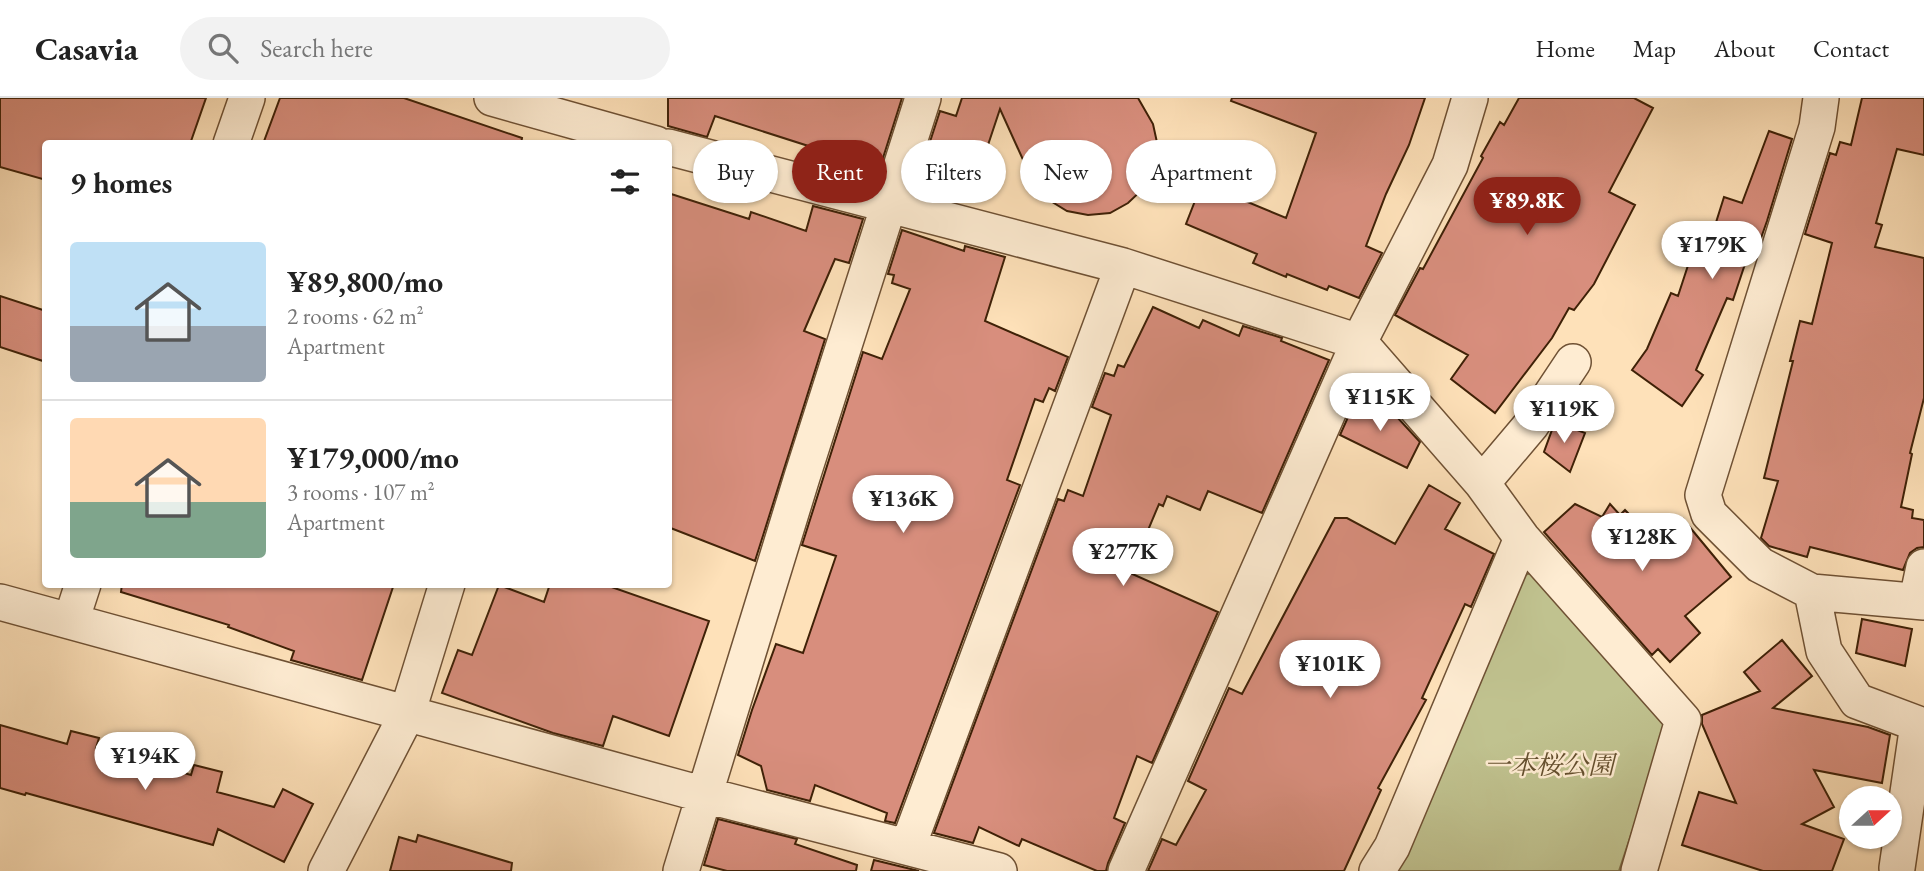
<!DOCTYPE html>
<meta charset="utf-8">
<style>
:root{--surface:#fff;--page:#f2f2f2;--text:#222;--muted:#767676;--line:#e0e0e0;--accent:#8f2418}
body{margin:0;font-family:"EB Garamond","Noto Serif JP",serif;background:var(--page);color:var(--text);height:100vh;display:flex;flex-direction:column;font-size:26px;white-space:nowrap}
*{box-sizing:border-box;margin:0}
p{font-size:23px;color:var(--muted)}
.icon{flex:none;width:38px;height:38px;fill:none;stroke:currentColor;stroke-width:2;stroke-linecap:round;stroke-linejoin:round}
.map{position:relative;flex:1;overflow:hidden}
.sheet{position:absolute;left:42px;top:42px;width:630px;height:448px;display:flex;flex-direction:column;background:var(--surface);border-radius:7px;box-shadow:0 2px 5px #0004}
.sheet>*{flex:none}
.hud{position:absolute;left:693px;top:42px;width:665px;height:63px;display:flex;gap:14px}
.needle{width:46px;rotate:69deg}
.fabs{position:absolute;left:1839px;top:688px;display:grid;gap:14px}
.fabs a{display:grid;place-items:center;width:63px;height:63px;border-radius:50%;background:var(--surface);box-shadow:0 2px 5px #0004;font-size:35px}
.price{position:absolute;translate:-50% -60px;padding:0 16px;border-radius:24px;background:#fff;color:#222;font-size:23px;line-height:46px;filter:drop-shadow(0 2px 4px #0008)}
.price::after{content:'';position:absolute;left:50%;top:42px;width:21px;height:16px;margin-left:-10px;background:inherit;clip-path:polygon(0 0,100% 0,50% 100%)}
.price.on{background:var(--accent);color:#fff}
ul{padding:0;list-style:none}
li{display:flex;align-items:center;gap:21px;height:175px;padding:0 28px}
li+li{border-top:2px solid var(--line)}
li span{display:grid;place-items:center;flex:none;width:196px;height:140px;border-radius:7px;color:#555}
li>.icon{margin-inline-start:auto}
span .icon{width:84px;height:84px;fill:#fffc;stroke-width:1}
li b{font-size:30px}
h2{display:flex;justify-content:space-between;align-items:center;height:84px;padding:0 28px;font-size:30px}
.pill{padding:0 24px;border-radius:32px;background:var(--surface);box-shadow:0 2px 5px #0004;font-size:24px;line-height:63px}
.pill.on{background:var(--accent);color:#fff}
header{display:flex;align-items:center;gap:42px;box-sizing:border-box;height:98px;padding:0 35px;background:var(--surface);border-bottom:2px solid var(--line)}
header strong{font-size:33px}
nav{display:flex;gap:38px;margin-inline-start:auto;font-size:24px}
.search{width:490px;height:63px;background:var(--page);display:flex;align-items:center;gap:18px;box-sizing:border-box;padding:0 24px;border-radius:38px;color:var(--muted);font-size:26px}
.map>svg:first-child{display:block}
.green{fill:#c0c28f;stroke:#80724b;stroke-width:2}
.building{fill:#d88e7d;stroke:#3f2107;stroke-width:2}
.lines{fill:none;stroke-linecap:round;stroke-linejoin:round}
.street-casing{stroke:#6f5134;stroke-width:38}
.street{stroke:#feecd2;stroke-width:35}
.labels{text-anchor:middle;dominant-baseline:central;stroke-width:5;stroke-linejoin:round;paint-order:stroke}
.park-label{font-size:26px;font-style:italic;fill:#665130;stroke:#feecd2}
</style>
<header>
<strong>Casavia</strong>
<div class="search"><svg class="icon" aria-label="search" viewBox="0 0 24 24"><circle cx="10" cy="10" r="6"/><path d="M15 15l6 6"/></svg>Search here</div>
<nav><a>Home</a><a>Map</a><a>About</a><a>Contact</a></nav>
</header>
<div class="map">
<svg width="1924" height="773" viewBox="0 0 1924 773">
<rect width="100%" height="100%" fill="#fee1b9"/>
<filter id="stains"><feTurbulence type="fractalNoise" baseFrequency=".00286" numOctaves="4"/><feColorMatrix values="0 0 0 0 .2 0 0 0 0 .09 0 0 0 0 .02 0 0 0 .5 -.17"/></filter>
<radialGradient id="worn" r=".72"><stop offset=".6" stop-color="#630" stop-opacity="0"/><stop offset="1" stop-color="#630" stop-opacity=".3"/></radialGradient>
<!-- green -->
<path class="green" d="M 1536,474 L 1668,626 L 1619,773 L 1396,773 L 1520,478 Z"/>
<!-- building -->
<path class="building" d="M 0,0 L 206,0 L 190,46 L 46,46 L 46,82 L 0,69 Z
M 280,0 L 404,0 L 522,40 L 521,46 L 263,46 Z
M 668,0 L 902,0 L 876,82 L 819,68 L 824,53 L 715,18 L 707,39 L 668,28 Z
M 962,0 L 1138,0 L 1153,26 L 1163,72 L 1128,105 L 1110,115 L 1088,117 L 1067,113 L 1049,102 L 1034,86 L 1000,11 L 979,74 L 926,56 L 940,13 L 956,18 Z
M 1232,0 L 1425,0 L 1409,47 L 1386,96 L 1366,148 L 1382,155 L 1359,200 L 1329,188 L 1327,192 L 1287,176 L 1286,179 L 1253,165 L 1257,156 L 1186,126 L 1202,85 L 1286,120 L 1316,35 L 1231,3 Z
M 1519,0 L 1634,0 L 1653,10 L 1609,94 L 1635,107 L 1594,186 L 1574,212 L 1569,210 L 1552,240 L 1495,315 L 1451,281 L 1468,257 L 1395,217 L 1420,170 L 1423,171 L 1483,60 L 1481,58 L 1500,24 L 1504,27 Z
M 1862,0 L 1924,0 L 1924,57 L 1897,51 L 1876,125 L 1882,127 L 1875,149 L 1924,160 L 1924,300 L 1910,355 L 1912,356 L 1901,409 L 1913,412 L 1912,420 L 1924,422 L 1924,449 L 1917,450 L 1910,455 L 1903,472 L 1810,449 L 1807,459 L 1769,448 L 1761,440 L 1778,383 L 1764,380 L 1793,263 L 1790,263 L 1800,223 L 1812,226 L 1832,145 L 1805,136 L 1830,55 L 1836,57 L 1840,44 L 1851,47 Z
M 1769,33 L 1792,41 L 1767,123 L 1755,157 L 1749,154 L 1733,202 L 1727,200 L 1696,272 L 1703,277 L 1682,308 L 1632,272 L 1647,251 L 1671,195 L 1678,198 L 1694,149 L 1707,153 L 1724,99 L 1742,105 Z
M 668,95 L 749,121 L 751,114 L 806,133 L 813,108 L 863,121 L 849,165 L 835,161 L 804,233 L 825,241 L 755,463 L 668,429 Z
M 902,132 L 964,153 L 965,148 L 1005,159 L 985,223 L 1068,259 L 1055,293 L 1049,290 L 1043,304 L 1035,301 L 1007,382 L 1020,387 L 895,725 L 885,723 L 887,715 L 815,687 L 810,703 L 767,692 L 761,668 L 738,657 L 752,612 L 776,546 L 803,555 L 836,458 L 802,447 L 863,254 L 882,261 L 910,191 L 892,185 L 894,177 L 888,176 Z
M 0,198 L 46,213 L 46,264 L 0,249 Z
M 1153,209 L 1199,230 L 1203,222 L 1239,238 L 1243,228 L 1282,240 L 1281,243 L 1329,262 L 1262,415 L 1208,393 L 1200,412 L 1167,398 L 1163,408 L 1159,406 L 1130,475 L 1218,514 L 1152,665 L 1137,658 L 1114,720 L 1125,725 L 1108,765 L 1106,773 L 1097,773 L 1022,741 L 1019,748 L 979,729 L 973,745 L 934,735 L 1058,401 L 1064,403 L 1068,392 L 1083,398 L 1111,317 L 1092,309 L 1105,275 L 1114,278 L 1118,267 L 1124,269 Z
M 1357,299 L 1397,319 L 1420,344 L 1407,370 L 1340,337 Z
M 1557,324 L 1585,335 L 1570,374 L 1544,354 L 1552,332 Z
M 1429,387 L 1460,405 L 1445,431 L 1494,456 L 1471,509 L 1465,506 L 1422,600 L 1426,602 L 1378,690 L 1381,692 L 1344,773 L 1148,773 L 1162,741 L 1176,747 L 1206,692 L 1188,683 L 1229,590 L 1242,596 L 1335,420 L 1347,420 L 1395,446 Z
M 1575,406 L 1602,419 L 1610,406 L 1620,417 L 1625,412 L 1655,443 L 1683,421 L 1731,479 L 1685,518 L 1700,535 L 1670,564 L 1658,551 L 1652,557 L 1544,434 Z
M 122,486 L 394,486 L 362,582 L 291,562 L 294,553 L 228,529 L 229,527 L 121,494 Z
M 550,486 L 603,486 L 709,523 L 669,638 L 613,618 L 603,648 L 553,635 L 442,595 L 458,552 L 472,557 L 499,487 L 544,504 Z
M 1862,521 L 1912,531 L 1905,568 L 1856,555 Z
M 1782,542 L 1812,578 L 1773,610 L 1868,629 L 1890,637 L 1882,685 L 1814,672 L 1834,709 L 1802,726 L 1844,741 L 1832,773 L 1763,773 L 1682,747 L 1699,694 L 1736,705 L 1702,626 L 1702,617 L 1760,593 L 1744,574 Z
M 0,627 L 67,646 L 71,633 L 99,640 L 96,650 L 191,677 L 194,667 L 222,674 L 217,694 L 274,709 L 283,691 L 313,706 L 284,764 L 218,731 L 213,747 L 26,695 L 25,697 L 0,690 Z
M 718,721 L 797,741 L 795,746 L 857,767 L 856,773 L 727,773 L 704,767 Z
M 418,737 L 512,765 L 511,773 L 390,773 L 399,739 L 416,744 Z
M 874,762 L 919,773 L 871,773 Z"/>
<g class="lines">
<!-- street casing -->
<g class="street-casing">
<path id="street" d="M 492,0 L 656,46
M 1821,0 L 1817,29 L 1703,397 L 1709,416 L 1760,467 L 1812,494 L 1924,504
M 231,46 L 247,0
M 668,49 L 1123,168 L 1359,244 L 1482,385 L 1522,440 L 1683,622 L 1639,773
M 1482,385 L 1531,327 L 1573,264
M 1812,494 L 1824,553 L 1857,603 L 1918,626 L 1897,770
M 1917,502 L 1924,469
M 0,504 L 705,697 L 999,773
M 71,523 L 83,486
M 908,748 L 1123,168
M 326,773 L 407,616 L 447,486
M 681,773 L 802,379 L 923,0
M 1126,773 L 1359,244 L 1450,67 L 1470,0
M 1377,773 L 1392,749 L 1522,440"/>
</g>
<!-- street -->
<use href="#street" class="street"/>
</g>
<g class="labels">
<!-- park labels -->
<g class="park-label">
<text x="1549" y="667">一本桜公園</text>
</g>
</g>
<rect width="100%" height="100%" filter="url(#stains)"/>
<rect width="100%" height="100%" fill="url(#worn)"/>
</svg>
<div class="fabs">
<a><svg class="needle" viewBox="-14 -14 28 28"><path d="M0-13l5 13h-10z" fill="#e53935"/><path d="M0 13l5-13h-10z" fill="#767676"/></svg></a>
</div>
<b class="price on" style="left:1527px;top:139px">¥89.8K</b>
<b class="price" style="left:1712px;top:183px">¥179K</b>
<b class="price" style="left:1380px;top:335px">¥115K</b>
<b class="price" style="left:1564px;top:347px">¥119K</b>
<b class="price" style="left:903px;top:437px">¥136K</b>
<b class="price" style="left:1642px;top:475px">¥128K</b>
<b class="price" style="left:1123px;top:490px">¥277K</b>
<b class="price" style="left:1330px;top:602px">¥101K</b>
<b class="price" style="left:145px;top:694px">¥194K</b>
<div class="hud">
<a class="pill">Buy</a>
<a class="pill on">Rent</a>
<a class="pill">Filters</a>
<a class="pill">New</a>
<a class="pill">Apartment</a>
</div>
<section class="sheet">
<h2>9 homes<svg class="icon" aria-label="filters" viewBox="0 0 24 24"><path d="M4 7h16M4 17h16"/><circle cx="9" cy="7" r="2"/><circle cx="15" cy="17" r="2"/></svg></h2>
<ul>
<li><span style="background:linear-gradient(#bfe0f5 60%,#9aa5b1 0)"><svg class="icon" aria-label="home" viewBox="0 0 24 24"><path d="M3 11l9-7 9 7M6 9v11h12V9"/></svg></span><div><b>¥89,800/mo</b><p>2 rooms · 62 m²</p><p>Apartment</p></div></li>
<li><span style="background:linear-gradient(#ffd9b3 60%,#7fa58c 0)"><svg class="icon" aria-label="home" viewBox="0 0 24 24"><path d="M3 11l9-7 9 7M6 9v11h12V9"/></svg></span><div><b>¥179,000/mo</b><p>3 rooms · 107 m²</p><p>Apartment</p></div></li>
</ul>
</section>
</div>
